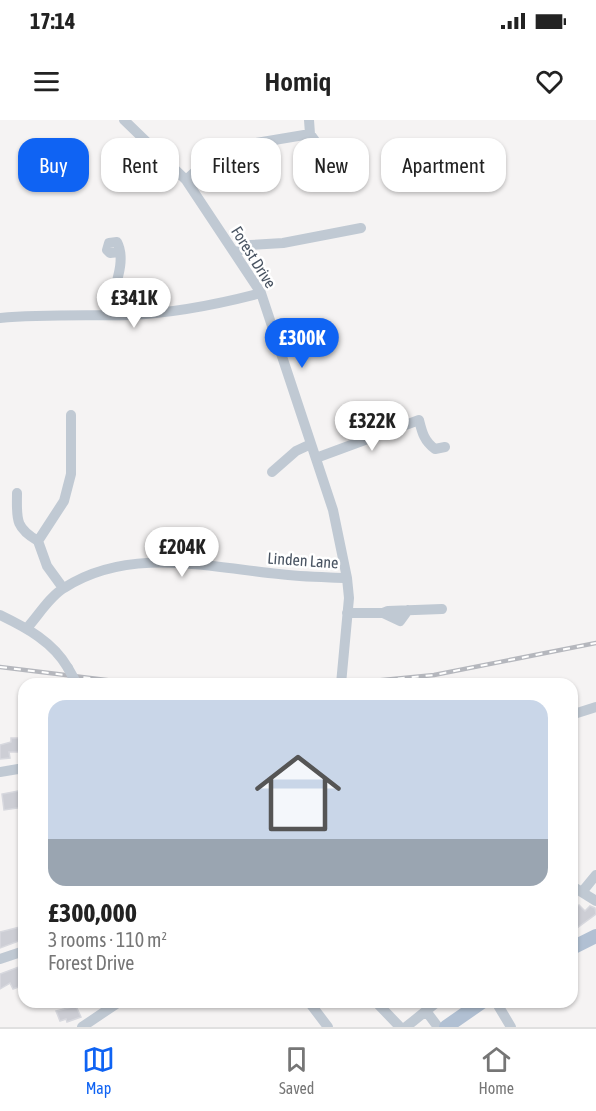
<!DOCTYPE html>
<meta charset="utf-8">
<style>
:root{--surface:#fff;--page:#f6f6f6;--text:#222;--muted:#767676;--line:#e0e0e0;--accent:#0f63f3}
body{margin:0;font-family:"Asap Condensed",sans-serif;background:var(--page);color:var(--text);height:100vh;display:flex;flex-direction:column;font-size:22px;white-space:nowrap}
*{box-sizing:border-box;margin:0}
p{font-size:20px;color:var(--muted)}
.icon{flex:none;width:33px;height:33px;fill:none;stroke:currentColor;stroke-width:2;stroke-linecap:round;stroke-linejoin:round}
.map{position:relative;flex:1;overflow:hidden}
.drawer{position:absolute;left:18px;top:558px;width:560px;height:330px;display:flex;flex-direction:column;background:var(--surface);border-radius:18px;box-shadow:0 2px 4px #0004}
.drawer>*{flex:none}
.banner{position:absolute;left:18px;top:18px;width:561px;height:54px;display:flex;gap:12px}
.price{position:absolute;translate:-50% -51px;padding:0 14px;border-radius:21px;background:#fff;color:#222;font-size:20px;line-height:39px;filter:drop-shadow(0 2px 3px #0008)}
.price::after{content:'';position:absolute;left:50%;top:36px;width:18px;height:14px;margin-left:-9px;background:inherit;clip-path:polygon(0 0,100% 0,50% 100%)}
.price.on{background:var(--accent);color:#fff}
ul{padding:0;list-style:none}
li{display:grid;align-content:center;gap:12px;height:318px;padding:0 30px}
li span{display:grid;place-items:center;height:186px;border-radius:18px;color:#555}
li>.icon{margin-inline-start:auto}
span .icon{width:108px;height:108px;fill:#fffc;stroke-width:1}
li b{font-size:26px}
.chip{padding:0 21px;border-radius:18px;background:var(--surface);box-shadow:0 2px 4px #0004;font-size:21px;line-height:54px}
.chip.on{background:var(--accent);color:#fff}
.status{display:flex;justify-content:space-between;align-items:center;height:42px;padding:0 30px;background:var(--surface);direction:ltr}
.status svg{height:16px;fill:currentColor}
header{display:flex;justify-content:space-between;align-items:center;height:78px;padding:0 30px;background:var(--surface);font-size:27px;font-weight:600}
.menu{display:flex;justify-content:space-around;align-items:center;height:84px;border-top:2px solid var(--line);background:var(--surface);font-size:16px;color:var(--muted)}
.menu a{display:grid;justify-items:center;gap:3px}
.menu .on{color:var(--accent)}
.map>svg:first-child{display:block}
.building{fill:#cdced5;stroke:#d7d8de;stroke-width:1.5}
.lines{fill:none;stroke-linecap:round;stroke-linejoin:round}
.minor{stroke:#c0c9d3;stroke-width:10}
.major{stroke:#b1c0d3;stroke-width:14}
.rail-casing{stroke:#b5b7bd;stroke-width:4.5}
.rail{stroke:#fff;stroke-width:2;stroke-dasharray:7;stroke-linecap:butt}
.minor-bridge{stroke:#c0c9d3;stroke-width:10}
.labels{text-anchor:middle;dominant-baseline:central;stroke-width:5;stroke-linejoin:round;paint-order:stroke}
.street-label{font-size:16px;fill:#495462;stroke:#fff}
</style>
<div class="status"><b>17:14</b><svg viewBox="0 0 49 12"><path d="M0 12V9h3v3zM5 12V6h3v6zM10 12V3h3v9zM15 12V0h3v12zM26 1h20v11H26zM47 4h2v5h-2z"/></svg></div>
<header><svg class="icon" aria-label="menu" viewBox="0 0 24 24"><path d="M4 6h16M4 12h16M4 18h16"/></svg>Homiq<svg class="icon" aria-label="heart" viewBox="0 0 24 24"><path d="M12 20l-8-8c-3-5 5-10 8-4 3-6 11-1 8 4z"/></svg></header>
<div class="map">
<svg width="596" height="907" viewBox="0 0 596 907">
<rect width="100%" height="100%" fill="#f5f3f3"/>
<!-- building -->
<path class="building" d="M 11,618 L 24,618 L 24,632 L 9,632 L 10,638 L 0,639 L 0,625 L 11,622 Z
M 24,670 L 24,687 L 4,690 L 2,674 Z
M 579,785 L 585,791 L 590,786 L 595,788 L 596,794 L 577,808 L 572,803 L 572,791 Z
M 24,806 L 24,819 L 0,828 L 0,812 Z
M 24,845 L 24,865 L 13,869 L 10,863 L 0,869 L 0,854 Z
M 76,886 L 81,897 L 67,902 L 66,899 L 60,901 L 56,891 Z"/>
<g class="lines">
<!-- minor -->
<path class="minor" d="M 124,0 L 186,60 L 261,173 L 333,390 L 347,458 L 349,478 L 341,564
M 309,0 L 310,14
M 186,60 L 207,41 L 232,27 L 310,14 L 340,55
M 235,133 L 250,125 L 283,123 L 361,108
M 108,195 C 111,173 128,143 117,122 L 109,123 L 107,130 L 110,133 L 119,132
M 0,198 C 43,194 86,196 129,195 C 173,193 219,184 261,173
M 316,338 L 419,300 C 422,312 424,321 435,329 L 445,327
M 272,352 L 296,331 L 311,324
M 17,373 C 17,398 14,407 38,421 L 47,446 L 63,468
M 38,421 L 64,381 L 71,354 L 71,295
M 347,493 L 383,493 L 400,501 L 408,490
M 383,493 L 388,491 L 442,489
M 0,495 C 27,508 53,522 68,548
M 27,508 C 38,496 50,476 64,468 C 129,426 208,447 279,454 C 301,457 324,457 347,458
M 574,594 L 596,587
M 0,652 L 24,648
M 572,766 L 596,781
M 582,772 L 596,755
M 0,839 L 24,831
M 309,882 L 328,907
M 376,882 L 400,907
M 496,882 L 511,907
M 426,891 L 438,907
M 82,907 L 119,882
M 406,907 L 437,882"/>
<!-- major -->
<path class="major" d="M 572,828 L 596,816
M 446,907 L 482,882"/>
<!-- rail casing -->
<g class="rail-casing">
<path id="rail" d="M 0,547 L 139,564
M 342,564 L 434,555 L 596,523"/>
</g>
<!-- rail -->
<use href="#rail" class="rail"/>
<!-- minor-bridge -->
<path class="minor-bridge" d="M 68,548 L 77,564"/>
</g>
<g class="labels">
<!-- street labels -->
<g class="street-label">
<text transform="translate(254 137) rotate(58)">Forest Drive</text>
<text transform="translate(303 440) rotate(4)">Linden Lane</text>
</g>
</g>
</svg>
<b class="price" style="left:134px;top:209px">£341K</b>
<b class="price on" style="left:302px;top:249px">£300K</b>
<b class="price" style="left:372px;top:332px">£322K</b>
<b class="price" style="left:182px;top:458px">£204K</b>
<div class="banner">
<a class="chip on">Buy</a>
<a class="chip">Rent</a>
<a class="chip">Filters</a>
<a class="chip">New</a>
<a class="chip">Apartment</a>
</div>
<section class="drawer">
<ul>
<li><span style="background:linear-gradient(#c9d6e8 75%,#9aa5b1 0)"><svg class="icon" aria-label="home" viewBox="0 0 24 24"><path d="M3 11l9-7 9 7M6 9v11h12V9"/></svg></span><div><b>£300,000</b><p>3 rooms · 110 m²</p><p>Forest Drive</p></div></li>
</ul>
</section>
</div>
<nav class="menu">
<a class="on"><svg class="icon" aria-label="map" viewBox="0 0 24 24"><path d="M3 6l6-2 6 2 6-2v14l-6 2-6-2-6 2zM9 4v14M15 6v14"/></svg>Map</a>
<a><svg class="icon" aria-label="saved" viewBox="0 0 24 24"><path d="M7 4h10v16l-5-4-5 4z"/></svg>Saved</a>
<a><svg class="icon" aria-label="home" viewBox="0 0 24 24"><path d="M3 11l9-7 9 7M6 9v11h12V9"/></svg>Home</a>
</nav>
